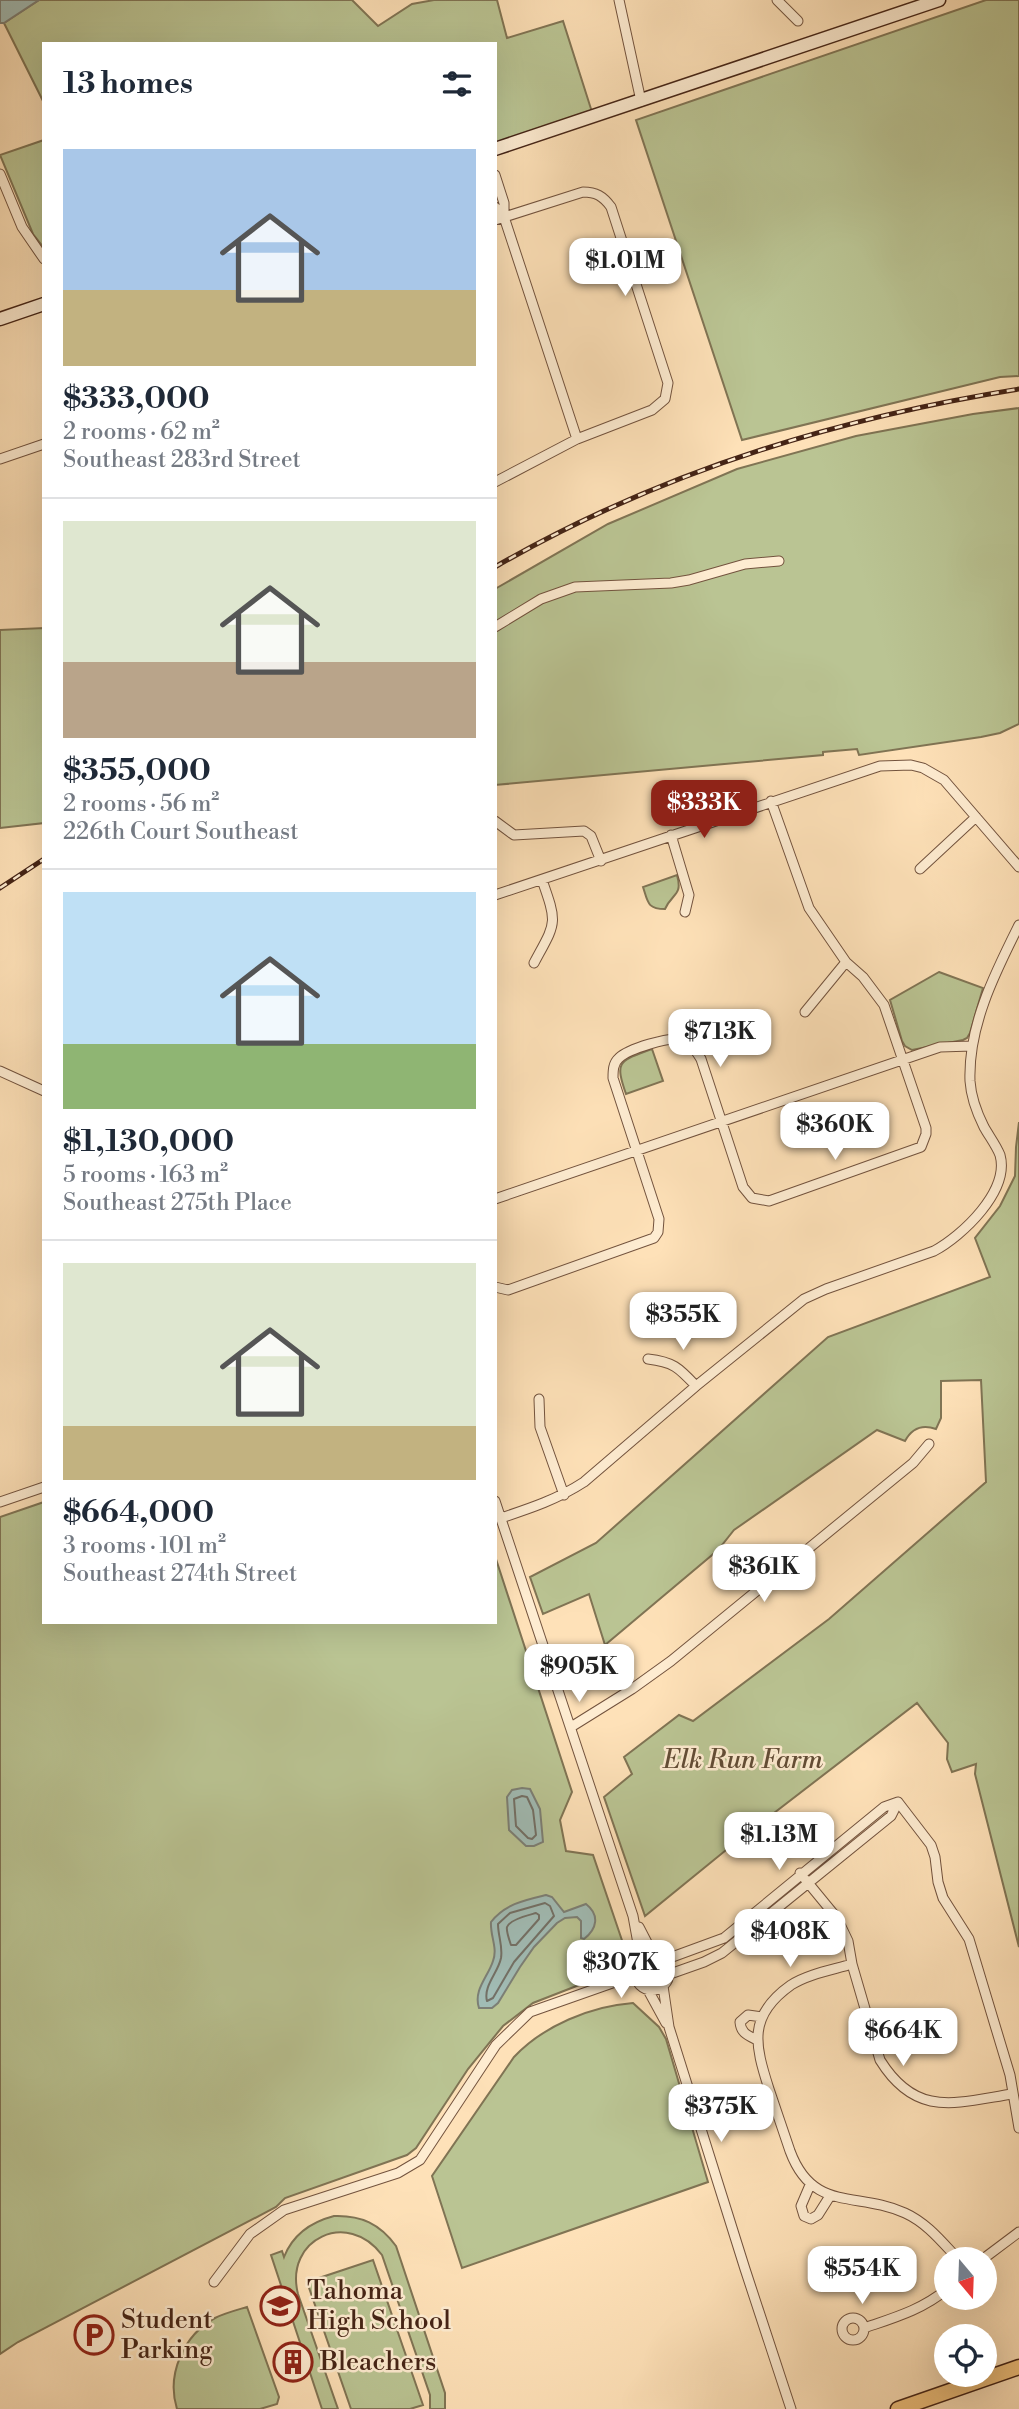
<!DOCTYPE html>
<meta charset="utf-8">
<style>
:root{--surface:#fff;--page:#f6f6f7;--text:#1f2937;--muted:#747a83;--line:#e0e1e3;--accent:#8f2418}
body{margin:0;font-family:"Libre Bodoni",serif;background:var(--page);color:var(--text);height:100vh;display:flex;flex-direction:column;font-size:26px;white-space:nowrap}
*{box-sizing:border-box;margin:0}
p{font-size:23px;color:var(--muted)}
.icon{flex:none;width:38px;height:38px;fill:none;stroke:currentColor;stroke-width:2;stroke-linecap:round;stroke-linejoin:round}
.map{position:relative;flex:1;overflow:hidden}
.panel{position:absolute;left:42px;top:42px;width:455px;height:1582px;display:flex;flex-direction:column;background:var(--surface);border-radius:0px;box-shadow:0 7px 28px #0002}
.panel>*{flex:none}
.needle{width:46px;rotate:161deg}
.buttons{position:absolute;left:934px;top:2247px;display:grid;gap:14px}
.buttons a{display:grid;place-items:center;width:63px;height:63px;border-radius:50%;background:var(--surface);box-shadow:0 7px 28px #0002;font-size:35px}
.price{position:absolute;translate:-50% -60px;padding:0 16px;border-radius:14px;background:#fff;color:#222;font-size:23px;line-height:46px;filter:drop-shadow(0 2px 4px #0008)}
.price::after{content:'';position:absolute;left:50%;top:42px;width:21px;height:16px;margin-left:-10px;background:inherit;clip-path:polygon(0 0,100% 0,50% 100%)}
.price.selected{background:var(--accent);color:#fff}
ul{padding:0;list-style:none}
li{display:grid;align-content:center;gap:14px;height:371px;padding:0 21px}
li+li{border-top:2px solid var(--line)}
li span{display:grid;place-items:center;height:217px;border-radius:0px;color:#555}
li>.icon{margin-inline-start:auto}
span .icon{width:126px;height:126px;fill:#fffc;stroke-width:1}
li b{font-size:30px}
h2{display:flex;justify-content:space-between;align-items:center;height:84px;padding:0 21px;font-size:30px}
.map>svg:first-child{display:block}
.green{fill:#bac493;stroke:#807454;stroke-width:2}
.water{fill:#a1bcb5;stroke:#7c7f75;stroke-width:2}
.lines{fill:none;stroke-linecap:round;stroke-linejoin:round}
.shore{stroke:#737066;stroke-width:2}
.street-casing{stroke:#73533e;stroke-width:11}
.secondary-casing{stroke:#452416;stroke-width:15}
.primary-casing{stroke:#452416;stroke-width:17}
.street{stroke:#feecd1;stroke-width:9}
.secondary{stroke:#feecd1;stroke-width:12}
.primary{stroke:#efc07c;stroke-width:14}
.rail-casing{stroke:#452416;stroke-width:5}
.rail{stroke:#feecd1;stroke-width:2.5;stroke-dasharray:8;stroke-linecap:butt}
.labels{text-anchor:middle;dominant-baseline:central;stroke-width:5;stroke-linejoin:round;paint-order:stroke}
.park-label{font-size:26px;font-style:italic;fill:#624c35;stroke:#feecd1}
.poi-label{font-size:26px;fill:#452416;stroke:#feecd1;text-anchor:start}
</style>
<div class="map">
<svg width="1019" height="2409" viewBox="0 0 1019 2409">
<rect width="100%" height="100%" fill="#fee1b8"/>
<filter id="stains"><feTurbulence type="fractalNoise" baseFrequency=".00286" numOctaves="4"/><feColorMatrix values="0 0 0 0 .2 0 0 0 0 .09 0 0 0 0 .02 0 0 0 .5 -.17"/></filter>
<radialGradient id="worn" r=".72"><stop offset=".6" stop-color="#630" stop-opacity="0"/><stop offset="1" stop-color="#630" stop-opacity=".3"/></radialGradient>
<!-- green -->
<path class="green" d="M 39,0 L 352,0 L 378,26 L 412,4 L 434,0 L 497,0 L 507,38 L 563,21 L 592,112 L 495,144 L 495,44 L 44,44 L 44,103 L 4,23 Z
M 986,0 L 1019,0 L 1019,376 L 1000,377 L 742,440 L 636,120 Z
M 44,140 L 44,248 L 33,234 L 0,155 Z
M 1019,408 L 1019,724 L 1000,733 L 981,737 L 859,755 L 857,749 L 823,752 L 823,755 L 495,785 L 495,589 L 608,524 L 737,469 L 856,436 L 973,414 Z
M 44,628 L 44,823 L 0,828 L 0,630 Z
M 677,875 C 683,896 672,893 665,909 C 647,909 648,902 643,887 Z
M 939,972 L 983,988 L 970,1033 L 967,1038 L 963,1040 L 912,1050 L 905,1046 L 902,1041 L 890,1000 Z
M 652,1049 L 663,1081 L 626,1094 C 614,1060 620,1061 652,1049 Z
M 1019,1122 L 1019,1947 L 975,1774 L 976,1764 L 952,1772 L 947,1759 L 948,1743 L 917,1703 L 731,1846 L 645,1916 L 604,1797 L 632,1774 L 624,1757 L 679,1715 L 693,1721 L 829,1619 L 986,1482 L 981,1380 L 941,1381 L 941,1418 L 936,1429 C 922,1424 912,1428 905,1441 L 877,1430 L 734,1530 L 718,1550 L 605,1645 L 589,1594 L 543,1614 L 530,1577 L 596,1543 L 828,1337 L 990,1277 L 975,1238 L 1000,1206 L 1015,1176 L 1016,1147 Z
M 44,1502 L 44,1622 L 495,1622 L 495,1556 L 572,1792 L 560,1820 L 566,1851 L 593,1855 L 628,1958 L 597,1978 L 533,2003 L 503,2026 L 468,2069 L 416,2148 L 407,2155 L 285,2198 L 276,2207 L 18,2342 L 0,2354 L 0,1517 Z
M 633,2003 L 659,2027 L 666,2039 L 708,2182 L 462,2268 L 432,2176 L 514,2057 C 543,2026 591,2006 633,2003 Z
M 334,2216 C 361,2215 380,2224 396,2246 L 445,2393 L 445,2409 L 430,2409 L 430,2395 L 382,2255 C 348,2209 284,2239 298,2294 L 338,2409 L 322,2409 L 271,2255 L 282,2251 L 284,2257 C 293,2234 311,2222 334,2216 Z
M 373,2260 L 423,2405 L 410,2409 L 351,2409 L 307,2282 Z
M 247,2307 L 279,2397 L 277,2404 L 260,2409 L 177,2409 C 166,2374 184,2335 215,2318 C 225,2313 237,2310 247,2307 Z"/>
<!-- water -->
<path class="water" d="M 0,0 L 39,0 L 4,23 L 0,23 Z
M 522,1788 L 530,1789 L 540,1809 L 543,1842 L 534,1846 L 526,1846 L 509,1830 L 507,1797 L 512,1790 Z
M 546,1895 L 552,1897 L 564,1912 L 586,1904 C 600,1915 597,1929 584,1939 L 581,1938 L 581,1921 L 577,1917 L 565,1918 L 557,1923 L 534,1947 L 520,1967 L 498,2003 L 492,2008 L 479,2008 C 473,1990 488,1977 493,1961 C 498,1948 490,1936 491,1922 C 505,1904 525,1900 546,1895 Z"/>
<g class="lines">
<!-- shore -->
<path class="shore" d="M 522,1796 L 527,1797 L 533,1810 L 536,1835 L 532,1839 L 528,1838 L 516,1826 L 514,1799 Z
M 545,1903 L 550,1906 L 554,1916 L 514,1962 L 493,1998 L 487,2001 C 483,1986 498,1973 501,1958 C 503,1946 498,1936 498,1924 L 510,1913 Z
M 536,1913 L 539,1915 L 539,1919 L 516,1945 L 511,1945 C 510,1942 506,1931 507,1927 C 510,1919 529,1915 536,1913 Z"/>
<!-- street casing -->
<g class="street-casing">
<path id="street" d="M 619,0 L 641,101
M 777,0 L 798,21
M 0,174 L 22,227 L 44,259
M 495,175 L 504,203 L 504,217 L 495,207
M 504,217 L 577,439
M 495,220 L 583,192 C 596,192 603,196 611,207 L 668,383 L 665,399 L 652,410 L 577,439 L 495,482
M 0,459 L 44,444
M 495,627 L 541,599 L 575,587 L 671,583 L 689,580 L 745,564 L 779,561
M 495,821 L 514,835 L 584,831 L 591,836 L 601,861
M 671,835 L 689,895 L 685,912
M 920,869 L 976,817
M 495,895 L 880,766 L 911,765 L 923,768 L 944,780 L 1019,867
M 534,963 C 556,922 558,925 542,880
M 805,1012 L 846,962
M 0,1071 L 44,1091
M 495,1199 L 940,1047 L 972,1046
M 495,1287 L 508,1290 L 654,1238 L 658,1232 L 659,1219 L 613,1078 C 613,1071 613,1063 619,1058 C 628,1049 670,1036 681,1040 C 691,1043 696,1051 701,1059 L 743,1187 L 752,1198 L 769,1201 L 921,1147 L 926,1134 L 926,1128 L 884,1005 L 863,977 L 846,962 L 809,908 L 771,801
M 648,1359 C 674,1362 679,1368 696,1386
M 539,1399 L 540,1427 L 564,1495
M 495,1501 L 633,1916 L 641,1960
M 0,1502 L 44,1487
M 501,1518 C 531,1508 558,1499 584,1482 L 696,1386 L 804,1299 L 826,1289 L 934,1251 C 962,1236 1010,1191 1000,1155 C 996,1145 989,1136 984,1127 C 977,1113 971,1097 970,1081 C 968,1026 995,973 1019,925
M 571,1727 L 632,1689 L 671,1661 L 913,1463 L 929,1444
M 898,1802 L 931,1845 L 935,1857 L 938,1882 L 943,1898 L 969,1939 L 1010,2075 L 1019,2128
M 800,1873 L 837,1918 L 848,1941 L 852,1964 L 880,2060 C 916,2118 955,2103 1012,2094
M 639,1927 L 654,1956
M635 1973a17 17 0 1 1 34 0a17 17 0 1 1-34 0Z
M 664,1960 L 724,1938 L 884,1807 L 898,1802
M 852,1964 C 832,1970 808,1974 791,1985 C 747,2016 755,2045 769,2089 C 776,2110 783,2130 790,2151 C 813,2213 857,2191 905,2213 C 927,2223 942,2242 958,2259
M 670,1974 L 704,1962 L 722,1953 L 891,1816 L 898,1802
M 663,1986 L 669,2027 L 745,2269 L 791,2409
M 648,1990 L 666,2023
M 757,2040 C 747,2035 741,2033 740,2022 L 748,2015 L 762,2017
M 810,2185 L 801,2206 L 804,2216 L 811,2219 L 818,2215 L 830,2196
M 983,2259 L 1019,2232
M 214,2282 L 250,2234 L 284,2210 L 398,2173 L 420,2160 L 496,2045 L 530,2012 L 635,1975
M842 2329a11 11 0 1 1 22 0a11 11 0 1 1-22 0Z
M 864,2328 C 893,2318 922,2310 947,2289"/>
</g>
<!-- secondary casing -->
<g class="secondary-casing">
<path id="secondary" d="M 495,149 L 939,0
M 0,319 L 44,304"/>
</g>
<!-- primary casing -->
<g class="primary-casing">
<path id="primary" d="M 898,2409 L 1019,2367"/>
</g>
<!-- street -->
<use href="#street" class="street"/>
<!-- secondary -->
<use href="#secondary" class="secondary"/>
<!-- primary -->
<use href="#primary" class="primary"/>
<!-- rail casing -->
<g class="rail-casing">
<path id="rail" d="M 495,567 C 656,474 836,418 1019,389
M 0,888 L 44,859"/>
</g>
<!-- rail -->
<use href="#rail" class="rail"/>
</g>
<!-- icons -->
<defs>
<g id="school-ring" transform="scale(2.0125)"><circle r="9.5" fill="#feecd1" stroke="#8f2418" stroke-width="1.5"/><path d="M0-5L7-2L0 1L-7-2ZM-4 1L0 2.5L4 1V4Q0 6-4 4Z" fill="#8f2418"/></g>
<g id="parking-ring" transform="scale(2.0125)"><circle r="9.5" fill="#feecd1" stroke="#8f2418" stroke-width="1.5"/><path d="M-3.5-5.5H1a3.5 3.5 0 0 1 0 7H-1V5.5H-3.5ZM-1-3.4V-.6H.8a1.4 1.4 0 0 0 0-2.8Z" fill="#8f2418"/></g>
<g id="building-ring" transform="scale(2.0125)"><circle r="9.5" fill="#feecd1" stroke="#8f2418" stroke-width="1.5"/><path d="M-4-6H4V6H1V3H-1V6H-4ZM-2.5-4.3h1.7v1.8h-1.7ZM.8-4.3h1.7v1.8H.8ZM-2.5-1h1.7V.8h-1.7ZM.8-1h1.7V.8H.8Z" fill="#8f2418"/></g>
</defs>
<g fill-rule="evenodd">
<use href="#school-ring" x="280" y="2306"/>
<use href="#parking-ring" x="94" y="2335"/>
<use href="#building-ring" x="293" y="2362"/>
</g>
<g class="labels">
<!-- park labels -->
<g class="park-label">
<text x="743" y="1760">Elk Run Farm</text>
</g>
<!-- poi labels -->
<g class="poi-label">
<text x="307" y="2291">Tahoma<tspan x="307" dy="30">High School</tspan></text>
<text x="121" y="2320">Student<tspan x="121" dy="30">Parking</tspan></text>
<text x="320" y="2362">Bleachers</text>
</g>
</g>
<rect width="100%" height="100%" filter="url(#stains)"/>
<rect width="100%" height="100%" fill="url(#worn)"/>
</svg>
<div class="buttons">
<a><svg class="needle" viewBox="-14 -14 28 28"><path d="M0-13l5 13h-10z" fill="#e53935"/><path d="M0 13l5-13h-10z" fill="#747a83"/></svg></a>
<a><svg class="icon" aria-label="locate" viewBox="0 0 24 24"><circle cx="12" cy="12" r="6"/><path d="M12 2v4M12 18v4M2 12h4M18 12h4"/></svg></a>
</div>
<b class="price" style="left:625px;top:298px">$1.01M</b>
<b class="price selected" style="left:704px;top:840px">$333K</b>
<b class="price" style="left:720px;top:1069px">$713K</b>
<b class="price" style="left:835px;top:1162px">$360K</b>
<b class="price" style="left:683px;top:1352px">$355K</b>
<b class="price" style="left:764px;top:1604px">$361K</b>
<b class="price" style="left:579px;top:1704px">$905K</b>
<b class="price" style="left:779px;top:1872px">$1.13M</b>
<b class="price" style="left:790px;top:1969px">$408K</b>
<b class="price" style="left:621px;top:2000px">$307K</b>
<b class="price" style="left:903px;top:2068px">$664K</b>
<b class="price" style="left:721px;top:2144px">$375K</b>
<b class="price" style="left:862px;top:2306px">$554K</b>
<section class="panel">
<h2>13 homes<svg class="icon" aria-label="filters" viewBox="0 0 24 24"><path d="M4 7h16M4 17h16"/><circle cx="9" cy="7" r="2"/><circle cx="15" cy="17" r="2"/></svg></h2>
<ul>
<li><span style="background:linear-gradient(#a9c7e8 65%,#c2b280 0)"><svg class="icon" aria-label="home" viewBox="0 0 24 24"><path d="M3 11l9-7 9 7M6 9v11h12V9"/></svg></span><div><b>$333,000</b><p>2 rooms · 62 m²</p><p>Southeast 283rd Street</p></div></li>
<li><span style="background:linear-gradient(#dfe7d0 65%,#b9a48a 0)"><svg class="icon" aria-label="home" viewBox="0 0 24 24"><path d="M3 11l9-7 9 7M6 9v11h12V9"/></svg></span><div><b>$355,000</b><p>2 rooms · 56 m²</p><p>226th Court Southeast</p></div></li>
<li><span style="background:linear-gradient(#bfe0f5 70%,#8fb573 0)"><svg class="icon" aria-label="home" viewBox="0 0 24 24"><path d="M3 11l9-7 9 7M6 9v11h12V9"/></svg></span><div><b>$1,130,000</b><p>5 rooms · 163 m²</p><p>Southeast 275th Place</p></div></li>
<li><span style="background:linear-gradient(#dfe7d0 75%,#c2b280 0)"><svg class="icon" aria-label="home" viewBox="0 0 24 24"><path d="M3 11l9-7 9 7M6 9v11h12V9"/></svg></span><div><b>$664,000</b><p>3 rooms · 101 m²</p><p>Southeast 274th Street</p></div></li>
</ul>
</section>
</div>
